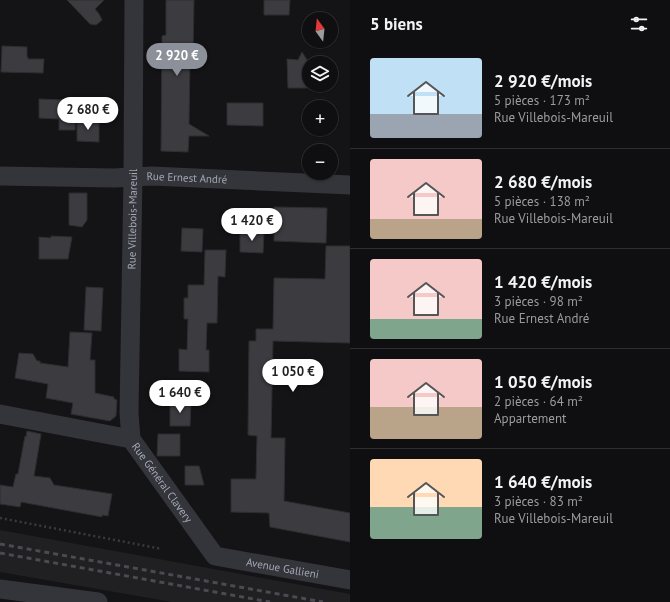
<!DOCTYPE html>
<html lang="fr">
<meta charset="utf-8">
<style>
:root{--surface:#0f0e10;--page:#181719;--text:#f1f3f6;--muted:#9b9c9f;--line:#2f2e30;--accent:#8c9099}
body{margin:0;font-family:"PT Sans",sans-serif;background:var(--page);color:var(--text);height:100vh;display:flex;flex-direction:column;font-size:15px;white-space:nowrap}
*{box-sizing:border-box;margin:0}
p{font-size:13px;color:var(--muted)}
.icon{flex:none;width:22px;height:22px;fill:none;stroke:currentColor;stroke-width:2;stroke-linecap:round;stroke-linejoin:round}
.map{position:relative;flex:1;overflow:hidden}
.panel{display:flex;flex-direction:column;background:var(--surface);width:320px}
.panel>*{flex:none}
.needle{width:26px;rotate:345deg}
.fabs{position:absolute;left:302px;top:12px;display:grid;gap:8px}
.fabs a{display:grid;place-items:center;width:36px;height:36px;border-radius:50%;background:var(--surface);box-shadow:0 1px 3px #0004,0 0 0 1px var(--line);font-size:20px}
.price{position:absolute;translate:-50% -34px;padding:0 9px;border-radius:14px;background:#fff;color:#222;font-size:13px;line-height:26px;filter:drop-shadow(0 1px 2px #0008)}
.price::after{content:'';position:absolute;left:50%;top:24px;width:12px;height:9px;margin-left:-6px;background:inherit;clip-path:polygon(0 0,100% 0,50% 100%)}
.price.active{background:var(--accent);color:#fff}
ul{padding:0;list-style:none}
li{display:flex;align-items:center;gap:12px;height:100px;padding:0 20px}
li+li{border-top:1px solid var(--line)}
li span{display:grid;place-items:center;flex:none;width:112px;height:80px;border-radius:4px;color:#555}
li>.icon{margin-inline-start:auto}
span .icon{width:48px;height:48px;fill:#fffc;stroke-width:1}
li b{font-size:17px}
h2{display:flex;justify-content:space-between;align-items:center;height:48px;padding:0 20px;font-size:17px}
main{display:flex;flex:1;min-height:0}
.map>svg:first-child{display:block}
.built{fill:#201f22}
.building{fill:#3b3b40;stroke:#2e2d31}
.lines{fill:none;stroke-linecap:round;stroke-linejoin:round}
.path{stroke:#3a3b42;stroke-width:2.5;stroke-dasharray:2 3;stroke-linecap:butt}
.minor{stroke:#34353a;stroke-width:19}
.rail{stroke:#494a52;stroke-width:3;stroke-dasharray:5 4;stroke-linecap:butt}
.labels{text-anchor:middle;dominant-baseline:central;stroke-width:3;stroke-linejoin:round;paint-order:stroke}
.street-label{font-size:11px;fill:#a4a8b6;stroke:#0f0e10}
</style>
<main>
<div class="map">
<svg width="350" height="602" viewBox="0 0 350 602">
<rect width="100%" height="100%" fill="#141315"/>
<!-- built -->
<path class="built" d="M 0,530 L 350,594 L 350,602 L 172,602 L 0,572 Z"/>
<!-- building -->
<path class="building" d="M 67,0 L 104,0 L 95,9 L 99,14 L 102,20 L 96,25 L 90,24 Z
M 166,0 L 194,0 L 193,59 L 190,59 L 189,124 L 209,136 L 189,136 L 188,152 L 161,151 L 162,36 L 166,35 Z
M 264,0 L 290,0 L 289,15 L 264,15 Z
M 2,46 L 27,47 L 27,57 L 28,57 L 28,59 L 44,59 L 43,73 L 1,72 Z
M 302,52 L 307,60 L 315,60 L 315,63 L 309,63 L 309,85 L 315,85 L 315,88 L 288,88 L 287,59 L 298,60 Z
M 39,99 L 63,100 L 63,108 L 76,108 L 75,130 L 59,130 L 59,119 L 39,118 Z
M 227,103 L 263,103 L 263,126 L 227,125 Z
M 77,120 L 99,120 L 99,142 L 77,141 Z
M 69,193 L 87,193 L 87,220 L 82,227 L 69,225 Z
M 274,207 L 327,208 L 326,243 L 274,241 Z
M 182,228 L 203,229 L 202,252 L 181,251 Z
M 240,232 L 264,232 L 263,253 L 240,252 Z
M 51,236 L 72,237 L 68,259 L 39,259 L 39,237 L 51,238 Z
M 326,246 L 350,246 L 350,343 L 273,341 L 271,438 L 285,438 L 284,501 L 350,513 L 350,542 L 270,527 L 269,513 L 231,512 L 231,479 L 256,479 L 257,436 L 248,435 L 249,341 L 256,341 L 256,329 L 273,329 L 274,278 L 325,279 Z
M 205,250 L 226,250 L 225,277 L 218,276 L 217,323 L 207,323 L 206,350 L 209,350 L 209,372 L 179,371 L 179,349 L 187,350 L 188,319 L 184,319 L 184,298 L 188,298 L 188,285 L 204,285 Z
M 86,287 L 103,288 L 101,331 L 84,330 Z
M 70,332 L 92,333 L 90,360 L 95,360 L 95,393 L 114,397 L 114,399 L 117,400 L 116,416 L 110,421 L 71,414 L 73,403 L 46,398 L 48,384 L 15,378 L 19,353 L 33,354 L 37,361 L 40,361 L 40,363 L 68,367 Z
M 170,402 L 191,403 L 190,426 L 170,426 Z
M 27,431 L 41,434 L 34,476 L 50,478 L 54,485 L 112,494 L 108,516 L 102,515 L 102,517 L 21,502 L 20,507 L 0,504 L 0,485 L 13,487 L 16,474 L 18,474 L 25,436 L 26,437 Z
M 158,434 L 180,434 L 180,456 L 157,456 Z
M 185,466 L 199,466 L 204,485 L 185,485 Z"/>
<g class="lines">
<!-- path -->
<path class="path" d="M 0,518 L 162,549"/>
<!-- minor -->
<g class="minor">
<path id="s1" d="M 0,176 L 114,178 L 152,176 L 350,185"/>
<path id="s2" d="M 0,414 L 131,439 L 215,556 L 350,580"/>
<path id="s3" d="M 131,439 L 129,413 L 133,177 L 134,0"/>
<path d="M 0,589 L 98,602"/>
</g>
<!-- rail -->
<path class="rail" d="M 0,544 L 323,602
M 0,553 L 270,602"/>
</g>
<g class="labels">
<!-- street labels -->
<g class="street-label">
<text stroke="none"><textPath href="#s1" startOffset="187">Rue Ernest André</textPath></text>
<text stroke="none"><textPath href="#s3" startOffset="220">Rue Villebois-Mareuil</textPath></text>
<text stroke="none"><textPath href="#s2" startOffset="187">Rue Général Clavery</textPath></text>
<text stroke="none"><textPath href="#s2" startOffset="346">Avenue Gallieni</textPath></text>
</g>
</g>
</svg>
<div class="fabs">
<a><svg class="needle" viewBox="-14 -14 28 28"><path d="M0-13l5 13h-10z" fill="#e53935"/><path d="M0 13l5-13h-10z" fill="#9b9c9f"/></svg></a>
<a><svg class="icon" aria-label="layers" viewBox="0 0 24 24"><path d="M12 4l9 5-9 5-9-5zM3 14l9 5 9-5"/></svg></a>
<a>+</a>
<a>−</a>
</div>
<b class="price active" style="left:177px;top:77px">2 920 €</b>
<b class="price" style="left:88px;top:131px">2 680 €</b>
<b class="price" style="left:252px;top:242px">1 420 €</b>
<b class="price" style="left:293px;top:393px">1 050 €</b>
<b class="price" style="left:180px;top:414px">1 640 €</b>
</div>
<section class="panel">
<h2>5 biens<svg class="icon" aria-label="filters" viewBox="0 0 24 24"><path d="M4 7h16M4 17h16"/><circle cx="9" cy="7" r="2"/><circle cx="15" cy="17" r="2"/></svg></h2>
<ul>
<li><span style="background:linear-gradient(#bfe0f5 70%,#9aa5b1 0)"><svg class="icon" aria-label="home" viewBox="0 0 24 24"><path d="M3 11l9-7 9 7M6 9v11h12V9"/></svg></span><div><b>2 920 €/mois</b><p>5 pièces · 173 m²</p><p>Rue Villebois-Mareuil</p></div></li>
<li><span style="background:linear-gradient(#f6c9c9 75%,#b9a48a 0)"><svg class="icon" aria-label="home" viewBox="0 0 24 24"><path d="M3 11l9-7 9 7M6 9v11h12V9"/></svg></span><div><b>2 680 €/mois</b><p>5 pièces · 138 m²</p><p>Rue Villebois-Mareuil</p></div></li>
<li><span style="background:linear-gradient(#f6c9c9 75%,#7fa58c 0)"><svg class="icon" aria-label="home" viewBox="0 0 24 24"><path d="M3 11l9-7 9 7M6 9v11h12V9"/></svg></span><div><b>1 420 €/mois</b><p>3 pièces · 98 m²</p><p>Rue Ernest André</p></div></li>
<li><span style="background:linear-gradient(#f6c9c9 60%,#b9a48a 0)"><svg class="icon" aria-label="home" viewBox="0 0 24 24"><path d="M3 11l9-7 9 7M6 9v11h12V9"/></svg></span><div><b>1 050 €/mois</b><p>2 pièces · 64 m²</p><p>Appartement</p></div></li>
<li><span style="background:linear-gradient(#ffd9b3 60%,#7fa58c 0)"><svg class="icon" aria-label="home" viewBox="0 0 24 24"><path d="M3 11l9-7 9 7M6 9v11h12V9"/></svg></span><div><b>1 640 €/mois</b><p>3 pièces · 83 m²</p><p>Rue Villebois-Mareuil</p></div></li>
</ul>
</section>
</main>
